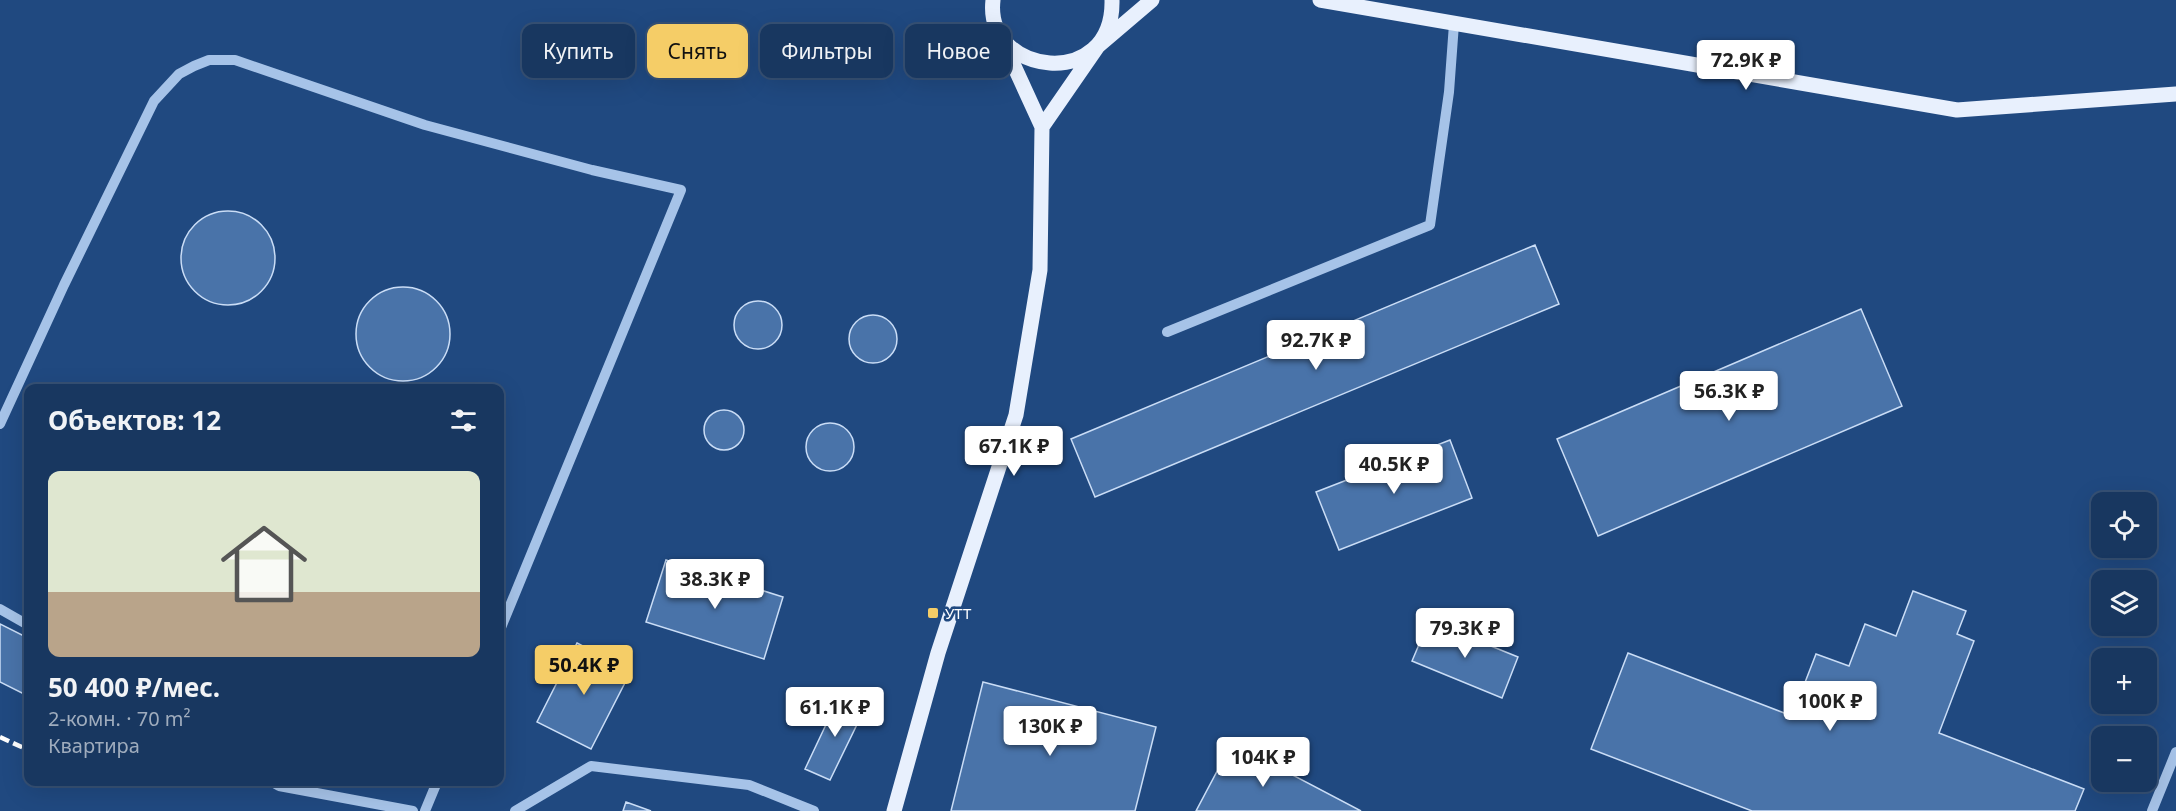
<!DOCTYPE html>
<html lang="ru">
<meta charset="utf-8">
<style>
:root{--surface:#183760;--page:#213f66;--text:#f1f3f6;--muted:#9facbd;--line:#365175;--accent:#f5cd67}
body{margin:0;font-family:"Noto Sans",sans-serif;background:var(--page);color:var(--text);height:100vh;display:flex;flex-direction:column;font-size:22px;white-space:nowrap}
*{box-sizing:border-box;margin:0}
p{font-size:20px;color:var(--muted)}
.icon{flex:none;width:33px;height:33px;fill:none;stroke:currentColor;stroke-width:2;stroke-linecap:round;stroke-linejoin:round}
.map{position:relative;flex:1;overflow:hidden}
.drawer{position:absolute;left:24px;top:384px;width:480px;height:402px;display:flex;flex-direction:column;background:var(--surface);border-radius:12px;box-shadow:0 6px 24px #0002,0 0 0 2px var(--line)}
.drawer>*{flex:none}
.top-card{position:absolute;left:522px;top:24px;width:570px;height:54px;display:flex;gap:12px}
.tools{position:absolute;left:2091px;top:492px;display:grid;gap:12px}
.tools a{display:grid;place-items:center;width:66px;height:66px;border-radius:12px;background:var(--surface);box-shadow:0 6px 24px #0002,0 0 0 2px var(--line);font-size:30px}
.price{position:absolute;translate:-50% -51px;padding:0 14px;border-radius:6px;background:#fff;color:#222;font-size:20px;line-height:39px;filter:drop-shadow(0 2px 3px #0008)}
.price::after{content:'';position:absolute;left:50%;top:36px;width:18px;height:14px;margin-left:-9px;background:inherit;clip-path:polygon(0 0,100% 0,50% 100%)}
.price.selected{background:var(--accent);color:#111}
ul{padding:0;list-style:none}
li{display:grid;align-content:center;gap:12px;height:318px;padding:0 24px}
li+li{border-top:2px solid var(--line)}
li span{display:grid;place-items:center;height:186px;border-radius:12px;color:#555}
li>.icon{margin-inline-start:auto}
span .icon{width:108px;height:108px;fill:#fffc;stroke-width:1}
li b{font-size:26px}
h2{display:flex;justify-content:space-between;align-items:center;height:72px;padding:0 24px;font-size:26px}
.pill{padding:0 21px;border-radius:12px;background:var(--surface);box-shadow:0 6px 24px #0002,0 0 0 2px var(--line);font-size:21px;line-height:54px}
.pill.selected{background:var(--accent);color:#111}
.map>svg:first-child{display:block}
.building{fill:#4973a9;stroke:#caddf6;stroke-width:1.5}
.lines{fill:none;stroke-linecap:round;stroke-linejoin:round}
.minor{stroke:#a6c3e8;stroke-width:10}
.major{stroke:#e8f0fd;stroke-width:15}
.rail{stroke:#fff;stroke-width:4.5;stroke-dasharray:10 4.5;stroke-linecap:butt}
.poi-dot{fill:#f5cd67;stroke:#204980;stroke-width:2}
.labels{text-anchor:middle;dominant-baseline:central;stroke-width:5;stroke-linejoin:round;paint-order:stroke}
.poi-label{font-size:15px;fill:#fff;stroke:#204980;text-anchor:start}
</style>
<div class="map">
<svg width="2176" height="811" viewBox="0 0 2176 811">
<rect width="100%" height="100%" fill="#204980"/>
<!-- building -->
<path class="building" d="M181 258a47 47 0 1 1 94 0a47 47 0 1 1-94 0Z
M 1535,245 L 1559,304 L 1095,497 L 1071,439 Z
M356 334a47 47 0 1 1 94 0a47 47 0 1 1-94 0Z
M734 325a24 24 0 1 1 48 0a24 24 0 1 1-48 0Z
M 1861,309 L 1902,406 L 1598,536 L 1557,439 Z
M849 339a24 24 0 1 1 48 0a24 24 0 1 1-48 0Z
M704 430a20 20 0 1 1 40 0a20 20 0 1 1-40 0Z
M806 447a24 24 0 1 1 48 0a24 24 0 1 1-48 0Z
M 1450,440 L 1472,498 L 1339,550 L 1316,492 Z
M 666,560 L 783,597 L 764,659 L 646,622 Z
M 1913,591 L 1966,611 L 1957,634 L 1974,641 L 1939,733 L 2084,789 L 2075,811 L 1752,811 L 1591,749 L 1628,653 L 1792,716 L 1816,654 L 1849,666 L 1865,624 L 1896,636 Z
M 1429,621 L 1518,657 L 1502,698 L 1412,661 Z
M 0,624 L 28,638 L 28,696 L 0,682 Z
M 577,643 L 631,671 L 591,749 L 537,722 Z
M 983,682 L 1156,727 L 1135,811 L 951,811 Z
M 840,695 L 865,708 L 830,780 L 805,769 Z
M 1232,743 L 1361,811 L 1196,811 Z
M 626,802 L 651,811 L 623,811 Z"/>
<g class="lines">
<!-- minor -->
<path class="minor" d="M 1167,332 L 1430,225 L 1449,92 L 1454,24
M 0,424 L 64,285 L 154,101 L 179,74 L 194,66 L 209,60 L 235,60 L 425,125 L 592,170 L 681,190 L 500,630
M 0,609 L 28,625
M 272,782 L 279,786 L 413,811
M 425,811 L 437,782
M 515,811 L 591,766 L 749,785 L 814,811
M 2152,811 L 2176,752"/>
<!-- major -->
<path class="major" d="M 993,0 C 984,76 1114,92 1112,0
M 1320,0 L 1957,110 L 2176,94
M 1004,44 L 1042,127
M 894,811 L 938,653 L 1016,415 L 1040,270 L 1042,127 L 1098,46 L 1152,0"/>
<!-- rail -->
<path class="rail" d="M 0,737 L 28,750"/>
</g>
<!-- markers -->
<rect class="poi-dot" x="927" y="607" width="12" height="12" rx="3"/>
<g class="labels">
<!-- poi labels -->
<g class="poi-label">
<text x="945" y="613">УТТ</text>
</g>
</g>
</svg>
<div class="tools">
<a><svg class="icon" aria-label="locate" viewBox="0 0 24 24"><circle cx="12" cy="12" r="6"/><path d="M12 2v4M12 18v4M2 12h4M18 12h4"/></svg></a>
<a><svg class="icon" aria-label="layers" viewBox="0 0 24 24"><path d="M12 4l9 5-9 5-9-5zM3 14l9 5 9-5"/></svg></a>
<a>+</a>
<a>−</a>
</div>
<b class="price" style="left:1746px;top:91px">72.9K ₽</b>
<b class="price" style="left:1316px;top:371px">92.7K ₽</b>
<b class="price" style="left:1729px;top:422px">56.3K ₽</b>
<b class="price" style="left:1014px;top:477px">67.1K ₽</b>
<b class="price" style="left:1394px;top:495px">40.5K ₽</b>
<b class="price" style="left:715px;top:610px">38.3K ₽</b>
<b class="price" style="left:1465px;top:659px">79.3K ₽</b>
<b class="price selected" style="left:584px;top:696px">50.4K ₽</b>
<b class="price" style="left:1830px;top:732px">100K ₽</b>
<b class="price" style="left:835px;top:738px">61.1K ₽</b>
<b class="price" style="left:1050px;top:757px">130K ₽</b>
<b class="price" style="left:1263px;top:788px">104K ₽</b>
<div class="top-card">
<a class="pill">Купить</a>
<a class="pill selected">Снять</a>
<a class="pill">Фильтры</a>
<a class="pill">Новое</a>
</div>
<section class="drawer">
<h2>Объектов: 12<svg class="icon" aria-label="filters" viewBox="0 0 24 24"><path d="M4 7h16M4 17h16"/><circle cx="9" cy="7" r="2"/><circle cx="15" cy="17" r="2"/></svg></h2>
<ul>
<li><span style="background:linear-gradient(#dfe7d0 65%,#b9a48a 0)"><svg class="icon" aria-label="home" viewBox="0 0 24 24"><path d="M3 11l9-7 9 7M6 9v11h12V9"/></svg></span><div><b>50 400 ₽/мес.</b><p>2-комн. · 70 m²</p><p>Квартира</p></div></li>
</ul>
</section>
</div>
